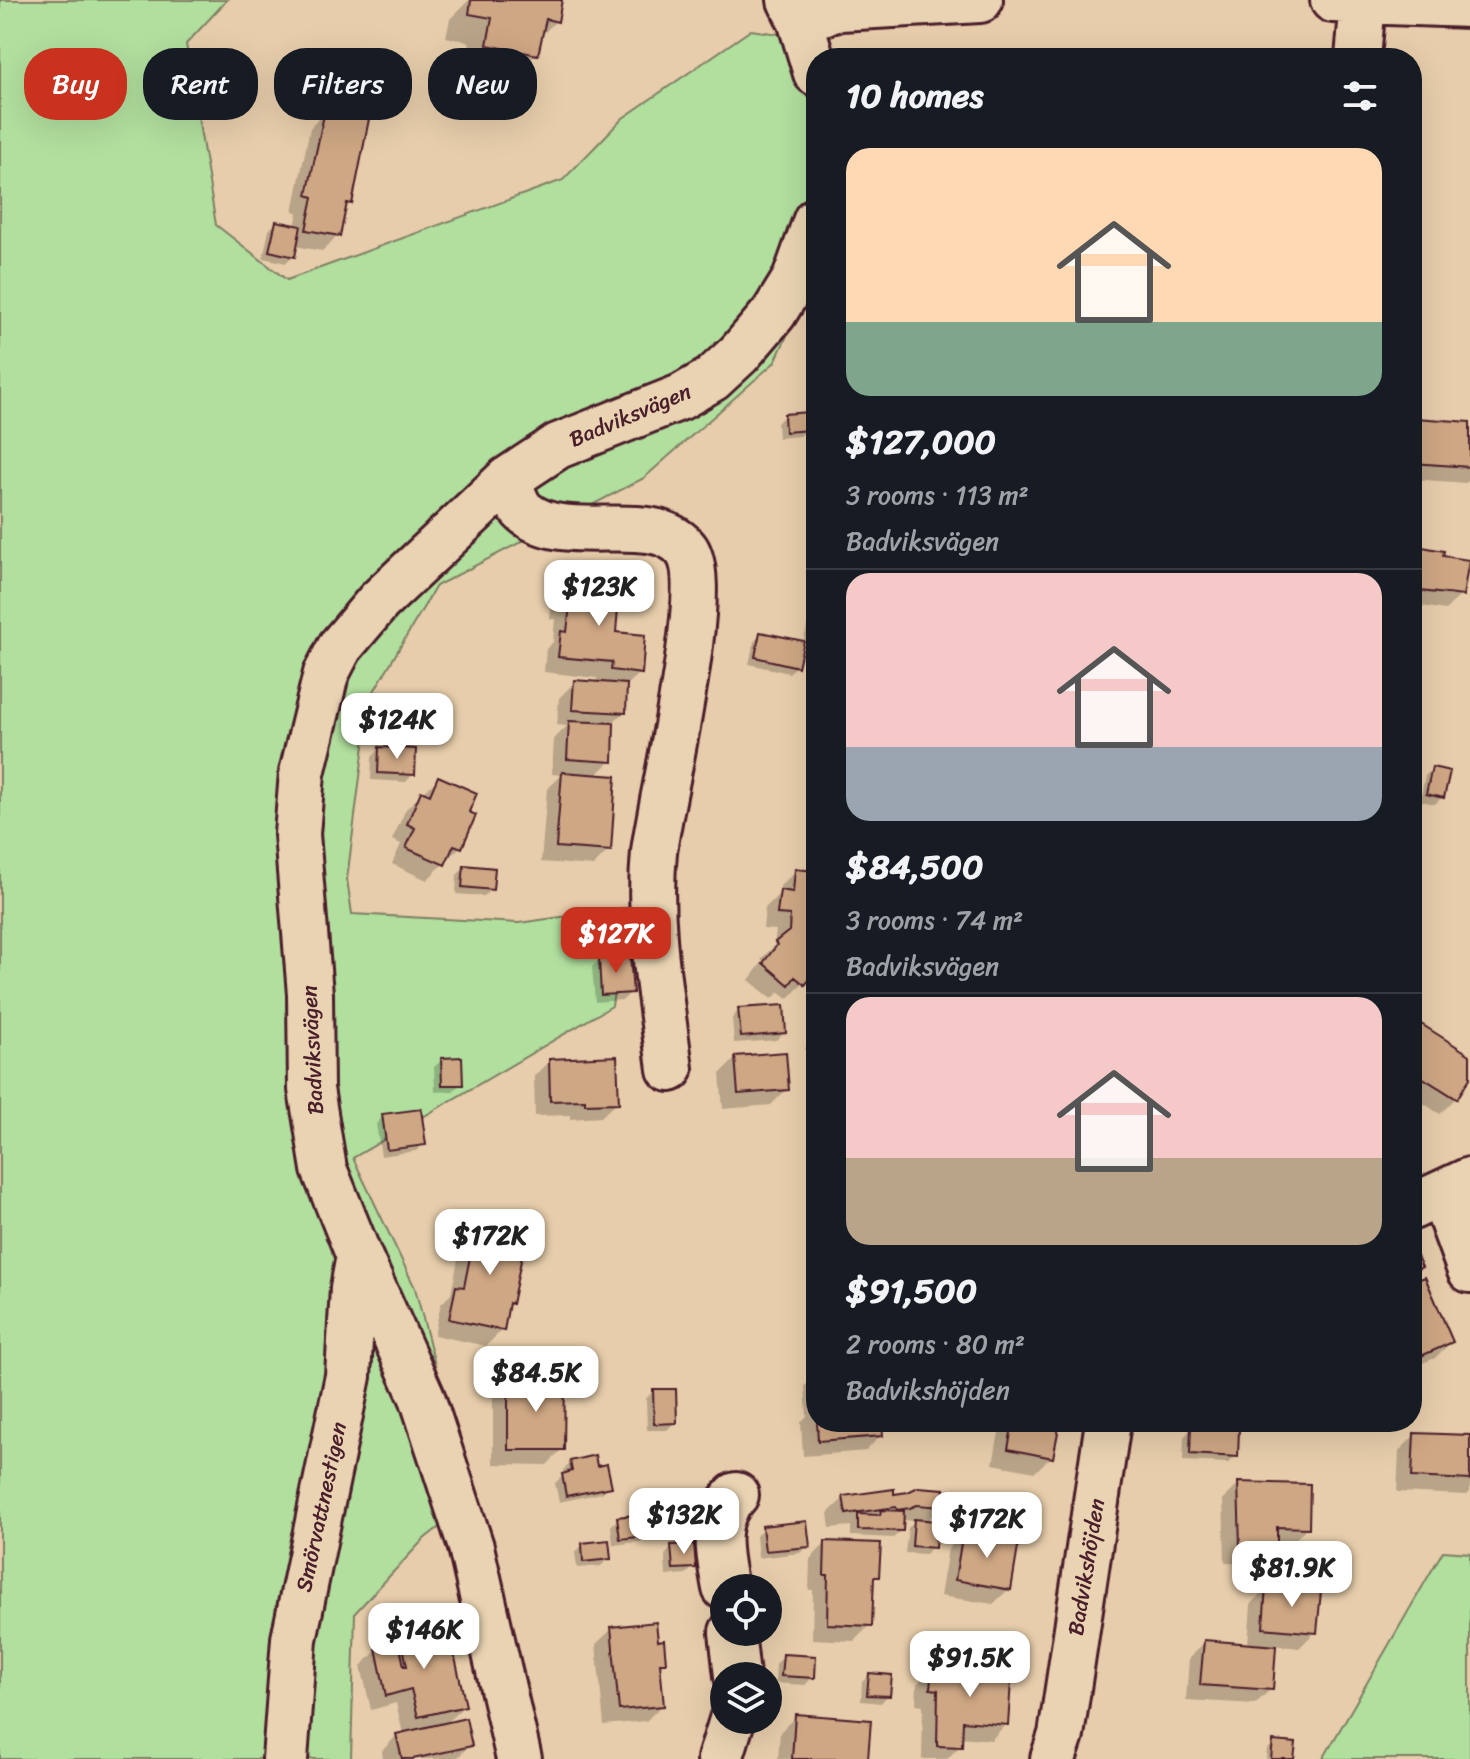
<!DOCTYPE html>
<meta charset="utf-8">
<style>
:root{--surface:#171b24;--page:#20242c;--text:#f1f3f6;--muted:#9ea1a6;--line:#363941;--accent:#c8321e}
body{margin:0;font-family:Sriracha,sans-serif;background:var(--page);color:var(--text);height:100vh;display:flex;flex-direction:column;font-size:30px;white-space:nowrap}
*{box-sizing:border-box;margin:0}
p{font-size:26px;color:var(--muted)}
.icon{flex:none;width:44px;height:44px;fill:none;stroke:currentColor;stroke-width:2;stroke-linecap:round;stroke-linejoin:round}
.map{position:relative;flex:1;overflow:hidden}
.panel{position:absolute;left:806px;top:48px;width:616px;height:1384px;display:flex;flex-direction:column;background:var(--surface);border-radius:32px;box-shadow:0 8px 32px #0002}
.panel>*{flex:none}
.top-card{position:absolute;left:24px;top:48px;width:662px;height:72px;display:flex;gap:16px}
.buttons{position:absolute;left:710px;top:1574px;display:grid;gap:16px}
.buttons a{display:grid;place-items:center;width:72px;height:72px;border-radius:50%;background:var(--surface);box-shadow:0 8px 32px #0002;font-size:40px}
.price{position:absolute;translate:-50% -68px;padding:0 18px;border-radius:16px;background:#fff;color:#222;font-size:26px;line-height:52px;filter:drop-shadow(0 2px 4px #0008)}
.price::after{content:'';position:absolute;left:50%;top:48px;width:24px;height:18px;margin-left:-12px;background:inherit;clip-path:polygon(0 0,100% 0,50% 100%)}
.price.selected{background:var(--accent);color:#fff}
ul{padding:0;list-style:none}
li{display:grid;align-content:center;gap:16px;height:424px;padding:0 40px}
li+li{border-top:2px solid var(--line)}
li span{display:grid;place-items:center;height:248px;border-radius:24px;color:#555}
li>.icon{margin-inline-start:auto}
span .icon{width:144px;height:144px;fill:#fffc;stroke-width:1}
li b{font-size:34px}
h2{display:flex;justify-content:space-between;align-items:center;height:96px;padding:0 40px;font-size:34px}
.pill{padding:0 28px;border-radius:32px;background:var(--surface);box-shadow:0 8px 32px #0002;font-size:28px;line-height:72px}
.pill.selected{background:var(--accent);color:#fff}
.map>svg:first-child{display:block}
.green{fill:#b1df9e;stroke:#7e7f64;stroke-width:2}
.shadow{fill:#0003;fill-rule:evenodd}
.building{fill:#cea784;stroke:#4a1f2b;stroke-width:2}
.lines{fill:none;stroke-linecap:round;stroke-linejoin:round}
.minor-casing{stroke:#4a1f2b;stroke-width:50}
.minor{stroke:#e9d3b2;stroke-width:44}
.labels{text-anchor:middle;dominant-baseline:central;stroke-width:6;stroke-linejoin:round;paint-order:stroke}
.street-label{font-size:22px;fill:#4a1f2b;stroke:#e9d3b2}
</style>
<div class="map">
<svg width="1470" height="1759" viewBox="0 0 1470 1759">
<rect width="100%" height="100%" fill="#e7cdab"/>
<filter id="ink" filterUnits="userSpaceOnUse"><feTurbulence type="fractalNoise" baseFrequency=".0125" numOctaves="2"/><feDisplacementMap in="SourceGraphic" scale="16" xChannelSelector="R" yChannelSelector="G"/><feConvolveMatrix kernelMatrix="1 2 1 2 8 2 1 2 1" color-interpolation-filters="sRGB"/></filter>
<g filter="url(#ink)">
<!-- green -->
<path class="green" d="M 0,0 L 227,0 L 186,44 L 216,225 L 287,280 L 563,180 L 623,118 L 751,30 L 812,39 L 816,58 L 816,272 L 775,362 L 644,478 L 436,586 L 370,698 L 347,879 L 352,914 L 519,923 L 625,908 L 612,1006 L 353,1158 L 415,1288 L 471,1502 L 424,1539 L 355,1613 L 351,1759 L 0,1759 Z
M 1443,1551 L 1470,1553 L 1470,1759 L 1323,1759 Z"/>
<!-- shadow -->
<path class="shadow" d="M 469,0 L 560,0 L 556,21 L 540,37 L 536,54 L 512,79 L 507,103 L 491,119 L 436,108 L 443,74 L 459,58 L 466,60 L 470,42 L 446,37 L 450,19 Z
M 325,112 L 350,203 L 343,210 L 338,235 L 322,251 L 295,246 L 294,256 L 286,263 L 263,258 L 269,230 L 276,223 L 295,227 L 298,212 L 293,211 L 310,128 Z
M 785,415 L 808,429 L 800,436 L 778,438 L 777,423 Z
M 1416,420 L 1470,424 L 1470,479 L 1466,483 L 1412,479 L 1412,424 Z
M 1412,548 L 1441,557 L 1461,595 L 1445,610 L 1422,606 L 1419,610 L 1412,608 ZM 1427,591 L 1451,592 L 1451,596 Z
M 568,582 L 614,634 L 640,673 L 625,687 L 624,712 L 612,723 L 611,761 L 595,776 L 609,850 L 593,866 L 541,862 L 547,789 L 562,775 L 552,774 L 554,739 L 567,726 L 557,725 L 559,698 L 575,682 L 596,684 L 597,678 L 544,672 L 546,649 L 553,642 L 555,619 L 550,619 L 552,598 Z
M 816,589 L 816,646 L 803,643 Z
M 761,634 L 796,666 L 789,673 L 749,664 L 754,642 Z
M 380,749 L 413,774 L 406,782 L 371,780 L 372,757 Z
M 1432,769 L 1442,797 L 1435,804 L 1420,801 L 1425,776 Z
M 439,778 L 466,812 L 474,816 L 460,847 L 427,880 L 392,864 L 401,844 L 392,840 L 406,809 Z
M 465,867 L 491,889 L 484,896 L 456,894 L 457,875 Z
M 796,871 L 816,873 L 816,948 L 810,956 L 816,961 L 816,969 L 788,999 L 779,992 L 772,999 L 749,980 L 763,961 L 761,959 L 774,946 L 776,930 L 763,929 L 765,908 L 780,893 L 780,886 Z
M 600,959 L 631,992 L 623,1000 L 595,1002 L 592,967 Z
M 739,1010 L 784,1033 L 776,1040 L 734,1043 L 732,1018 Z
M 1418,1025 L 1470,1057 L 1470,1074 L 1456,1098 L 1440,1114 L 1412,1096 L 1412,1031 Z
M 816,1039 L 816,1053 L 808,1057 L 805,1048 Z
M 736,1058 L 787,1089 L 771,1105 L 723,1109 L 720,1074 Z
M 442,1060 L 461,1084 L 453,1091 L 435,1092 L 434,1067 Z
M 549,1061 L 617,1102 L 601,1117 L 570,1119 L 570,1115 L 535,1116 L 534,1076 Z
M 383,1116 L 423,1144 L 416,1151 L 381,1156 L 376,1124 Z
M 478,1224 L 511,1303 L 506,1307 L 502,1330 L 486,1346 L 434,1335 L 441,1304 L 451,1294 L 462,1240 Z
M 1412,1284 L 1451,1342 L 1435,1358 L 1412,1367 Z
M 816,1375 L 816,1422 L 880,1422 L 881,1435 L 866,1451 L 803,1456 L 801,1422 L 807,1416 L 805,1386 Z
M 509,1379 L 562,1449 L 547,1465 L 493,1464 L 493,1395 Z
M 653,1391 L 675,1422 L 667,1430 L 647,1430 L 646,1399 Z
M 1001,1422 L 1057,1422 L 1051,1457 L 1035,1472 L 993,1464 Z
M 1191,1429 L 1236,1456 L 1228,1463 L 1183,1461 L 1184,1437 Z
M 1415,1435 L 1470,1437 L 1470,1492 L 1467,1495 L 1397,1492 L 1399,1451 Z
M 571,1463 L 596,1468 L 609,1486 L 602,1493 L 559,1502 L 555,1483 L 564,1475 L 563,1470 Z
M 1239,1484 L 1307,1527 L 1292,1543 L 1275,1542 L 1275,1547 L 1259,1563 L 1225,1562 L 1223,1500 Z
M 893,1496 L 941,1506 L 926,1522 L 933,1547 L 925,1554 L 905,1553 L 908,1528 L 915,1521 L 901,1520 L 901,1531 L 893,1538 L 851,1536 L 851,1526 L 830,1528 L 828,1513 L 844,1498 Z
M 618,1519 L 662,1533 L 655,1540 L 613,1545 L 611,1526 Z
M 763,1528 L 807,1546 L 800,1553 L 758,1558 L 756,1536 Z
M 963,1534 L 1009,1589 L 993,1604 L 940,1596 L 948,1549 Z
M 826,1543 L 877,1576 L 871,1582 L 870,1625 L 854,1641 L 812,1639 L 813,1590 L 809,1590 L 810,1559 Z
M 583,1545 L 609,1558 L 601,1566 L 577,1568 L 575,1552 Z
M 672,1547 L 694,1567 L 686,1574 L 666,1576 L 665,1555 Z
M 1267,1588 L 1315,1632 L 1299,1648 L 1274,1645 L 1271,1689 L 1255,1704 L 1186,1700 L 1189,1658 L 1205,1642 L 1248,1645 L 1251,1604 Z
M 612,1629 L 656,1643 L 664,1662 L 658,1668 L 662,1705 L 646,1721 L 604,1725 L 596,1644 Z
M 402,1639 L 464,1706 L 444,1725 L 470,1745 L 456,1759 L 383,1759 L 382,1751 L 397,1735 L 403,1734 L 396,1703 L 371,1710 L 361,1666 L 377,1650 L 395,1646 Z
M 784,1656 L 813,1677 L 805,1685 L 775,1683 L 776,1664 Z
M 932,1668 L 1006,1724 L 991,1740 L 960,1737 L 960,1746 L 947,1759 L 922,1759 L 923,1705 L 916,1704 L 917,1684 Z
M 870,1675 L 888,1695 L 881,1703 L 861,1701 L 862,1682 Z
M 796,1716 L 866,1759 L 778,1759 L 780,1732 Z
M 1274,1743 L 1292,1759 L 1266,1759 L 1267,1750 Z"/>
<!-- building -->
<path class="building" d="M 471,0 L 562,0 L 558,22 L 546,19 L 538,55 L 487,45 L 492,18 L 469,14 Z
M 458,56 L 516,68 L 509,104 L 450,92 Z
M 325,110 L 369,119 L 352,204 L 347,203 L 340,236 L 306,230 L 313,197 L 307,195 Z
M 276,221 L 301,226 L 295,257 L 269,251 Z
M 809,412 L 810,430 L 785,432 L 784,414 Z
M 1415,418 L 1470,422 L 1470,467 L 1412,463 Z
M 1412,545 L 1444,551 L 1443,556 L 1469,560 L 1463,596 L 1412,590 Z
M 567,580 L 620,585 L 616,632 L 645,635 L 642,674 L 611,670 L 612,662 L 558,657 L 561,631 L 567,632 L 570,604 L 565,604 Z
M 760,632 L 804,641 L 798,667 L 755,657 Z
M 574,680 L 627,684 L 626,713 L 572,710 Z
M 569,721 L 614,723 L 613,762 L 567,759 Z
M 379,747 L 416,749 L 415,775 L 378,773 Z
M 1432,767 L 1450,771 L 1444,798 L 1426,794 Z
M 562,772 L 616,776 L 611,851 L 556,847 Z
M 438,776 L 477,793 L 469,812 L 476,815 L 462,848 L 454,845 L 445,865 L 406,848 L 415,828 L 407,824 L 421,791 L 430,795 Z
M 464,865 L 495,868 L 493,890 L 462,887 Z
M 795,869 L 816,871 L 816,951 L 813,956 L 816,958 L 816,972 L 805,985 L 795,977 L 789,985 L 763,963 L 777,945 L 775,942 L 789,931 L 790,915 L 777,914 L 780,890 L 793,892 Z
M 630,955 L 633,993 L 601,995 L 599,958 Z
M 784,1005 L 786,1033 L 741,1037 L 738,1008 Z
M 1418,1022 L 1470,1055 L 1470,1078 L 1457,1099 L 1412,1071 L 1412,1032 Z
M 786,1052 L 789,1090 L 738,1094 L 735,1056 Z
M 617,1056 L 619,1103 L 585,1104 L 585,1100 L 550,1101 L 549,1059 Z
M 462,1057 L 463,1085 L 442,1085 L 441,1058 Z
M 421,1109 L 426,1145 L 387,1150 L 382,1114 Z
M 477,1222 L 527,1232 L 512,1304 L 509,1303 L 504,1331 L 449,1319 L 456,1286 L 464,1287 Z
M 1412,1246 L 1422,1267 L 1412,1272 Z
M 1425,1277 L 1453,1342 L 1412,1360 L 1412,1282 Z
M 508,1377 L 565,1378 L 564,1450 L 508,1450 Z
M 653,1389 L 676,1389 L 677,1423 L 654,1424 Z
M 817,1422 L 882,1422 L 883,1436 L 818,1441 Z
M 1013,1422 L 1060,1422 L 1053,1458 L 1008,1449 Z
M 1191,1427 L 1239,1429 L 1238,1457 L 1190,1454 Z
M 1414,1433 L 1470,1435 L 1470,1480 L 1412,1477 Z
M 595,1455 L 597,1466 L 607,1464 L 612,1487 L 566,1496 L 562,1474 L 572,1471 L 570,1461 Z
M 1238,1482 L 1310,1484 L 1309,1528 L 1277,1527 L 1277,1548 L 1240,1547 Z
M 918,1487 L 944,1489 L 943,1507 L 917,1505 L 910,1508 L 897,1510 L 896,1507 L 846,1514 L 843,1496 L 894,1489 L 894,1494 L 908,1492 Z
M 881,1510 L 904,1511 L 903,1531 L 858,1530 L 858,1514 L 880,1515 Z
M 662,1512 L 665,1534 L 620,1539 L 617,1517 Z
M 914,1519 L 937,1521 L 935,1548 L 912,1546 Z
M 807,1521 L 810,1547 L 765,1551 L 762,1526 Z
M 963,1531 L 1019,1541 L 1011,1590 L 955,1580 Z
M 609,1540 L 611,1559 L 583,1562 L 582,1543 Z
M 825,1541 L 881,1543 L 879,1577 L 874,1577 L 872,1626 L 827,1624 L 828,1575 L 824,1575 Z
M 694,1544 L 696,1568 L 673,1569 L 671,1545 Z
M 1266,1586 L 1321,1591 L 1317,1633 L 1263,1628 Z
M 656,1622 L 658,1641 L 664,1640 L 666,1663 L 660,1663 L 664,1706 L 619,1710 L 611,1627 Z
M 448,1627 L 466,1706 L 418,1717 L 411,1689 L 386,1696 L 376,1648 L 399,1643 L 404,1666 L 407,1666 L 401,1637 Z
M 1204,1640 L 1276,1646 L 1273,1690 L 1200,1685 Z
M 783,1654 L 816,1656 L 815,1678 L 781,1676 Z
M 971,1664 L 1012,1667 L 1008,1725 L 963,1721 L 962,1747 L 937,1746 L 938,1690 L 930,1689 L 932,1666 L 971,1668 Z
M 869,1673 L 892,1675 L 890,1696 L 867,1695 Z
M 795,1714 L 871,1720 L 868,1759 L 792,1759 Z
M 466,1718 L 472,1746 L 413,1759 L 402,1759 L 396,1734 Z
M 1273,1741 L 1296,1743 L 1294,1759 L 1271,1759 Z"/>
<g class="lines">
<!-- minor casing -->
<g class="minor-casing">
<path id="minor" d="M 790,0 L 800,20 L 816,73
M 1333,0 L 1470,5
M 800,20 L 840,8 L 980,0
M 1358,58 L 1363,2
M 508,479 C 512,489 516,505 524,512 C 566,548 651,508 685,548 C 715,582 660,799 654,852 C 647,924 661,997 670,1069
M 1442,1194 L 1470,1270
M 1412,1207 L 1470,1180
M 725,1588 C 719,1555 710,1521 736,1495
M 732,1632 L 737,1676
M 285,1759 L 294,1639 L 348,1376 L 353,1288 L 359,1256
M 519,1759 L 471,1547 L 422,1397 L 359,1256 L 324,1169 L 311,1089 L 310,994 L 297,834 L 302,773 L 326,674 L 340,647 L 379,601 L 508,479 L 558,446 L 681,397 L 712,379 L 739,354 L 774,313 L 795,279 L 816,220
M 720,1759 L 732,1720
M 1053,1759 L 1061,1735 L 1108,1422"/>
</g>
<!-- minor -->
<use href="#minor" class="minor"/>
</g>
</g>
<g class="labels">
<!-- street labels -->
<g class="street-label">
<text transform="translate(630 415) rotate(-23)">Badviksvägen</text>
<text transform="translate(312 1050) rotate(-93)">Badviksvägen</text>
<text transform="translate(321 1507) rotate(-78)">Smörvattnestigen</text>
<text transform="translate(1086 1567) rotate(-81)">Badvikshöjden</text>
</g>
</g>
</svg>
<div class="buttons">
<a><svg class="icon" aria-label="locate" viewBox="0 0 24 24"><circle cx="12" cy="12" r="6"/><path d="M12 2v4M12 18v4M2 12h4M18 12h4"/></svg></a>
<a><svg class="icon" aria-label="layers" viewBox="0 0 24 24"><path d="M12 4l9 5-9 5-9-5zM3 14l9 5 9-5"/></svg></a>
</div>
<b class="price" style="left:599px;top:628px">$123K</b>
<b class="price" style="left:397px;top:761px">$124K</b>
<b class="price selected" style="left:616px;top:975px">$127K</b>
<b class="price" style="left:490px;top:1277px">$172K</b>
<b class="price" style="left:536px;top:1414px">$84.5K</b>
<b class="price" style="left:684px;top:1556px">$132K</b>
<b class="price" style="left:987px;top:1560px">$172K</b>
<b class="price" style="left:1292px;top:1609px">$81.9K</b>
<b class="price" style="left:424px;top:1671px">$146K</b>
<b class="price" style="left:970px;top:1699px">$91.5K</b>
<div class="top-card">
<a class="pill selected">Buy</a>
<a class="pill">Rent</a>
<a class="pill">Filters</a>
<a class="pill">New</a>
</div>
<section class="panel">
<h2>10 homes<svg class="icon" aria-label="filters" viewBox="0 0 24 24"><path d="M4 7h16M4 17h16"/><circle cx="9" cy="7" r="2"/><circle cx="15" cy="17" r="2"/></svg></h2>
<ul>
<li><span style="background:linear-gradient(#ffd9b3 70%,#7fa58c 0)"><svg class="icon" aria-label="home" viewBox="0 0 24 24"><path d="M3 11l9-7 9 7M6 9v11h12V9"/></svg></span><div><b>$127,000</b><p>3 rooms · 113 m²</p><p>Badviksvägen</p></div></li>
<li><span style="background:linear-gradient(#f6c9c9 70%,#9aa5b1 0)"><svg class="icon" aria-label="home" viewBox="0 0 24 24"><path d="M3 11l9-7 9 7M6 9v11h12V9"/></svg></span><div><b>$84,500</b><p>3 rooms · 74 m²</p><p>Badviksvägen</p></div></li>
<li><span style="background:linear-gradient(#f6c9c9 65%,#b9a48a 0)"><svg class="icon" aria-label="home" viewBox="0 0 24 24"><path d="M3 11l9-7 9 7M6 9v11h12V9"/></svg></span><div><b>$91,500</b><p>2 rooms · 80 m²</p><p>Badvikshöjden</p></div></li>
</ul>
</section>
</div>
